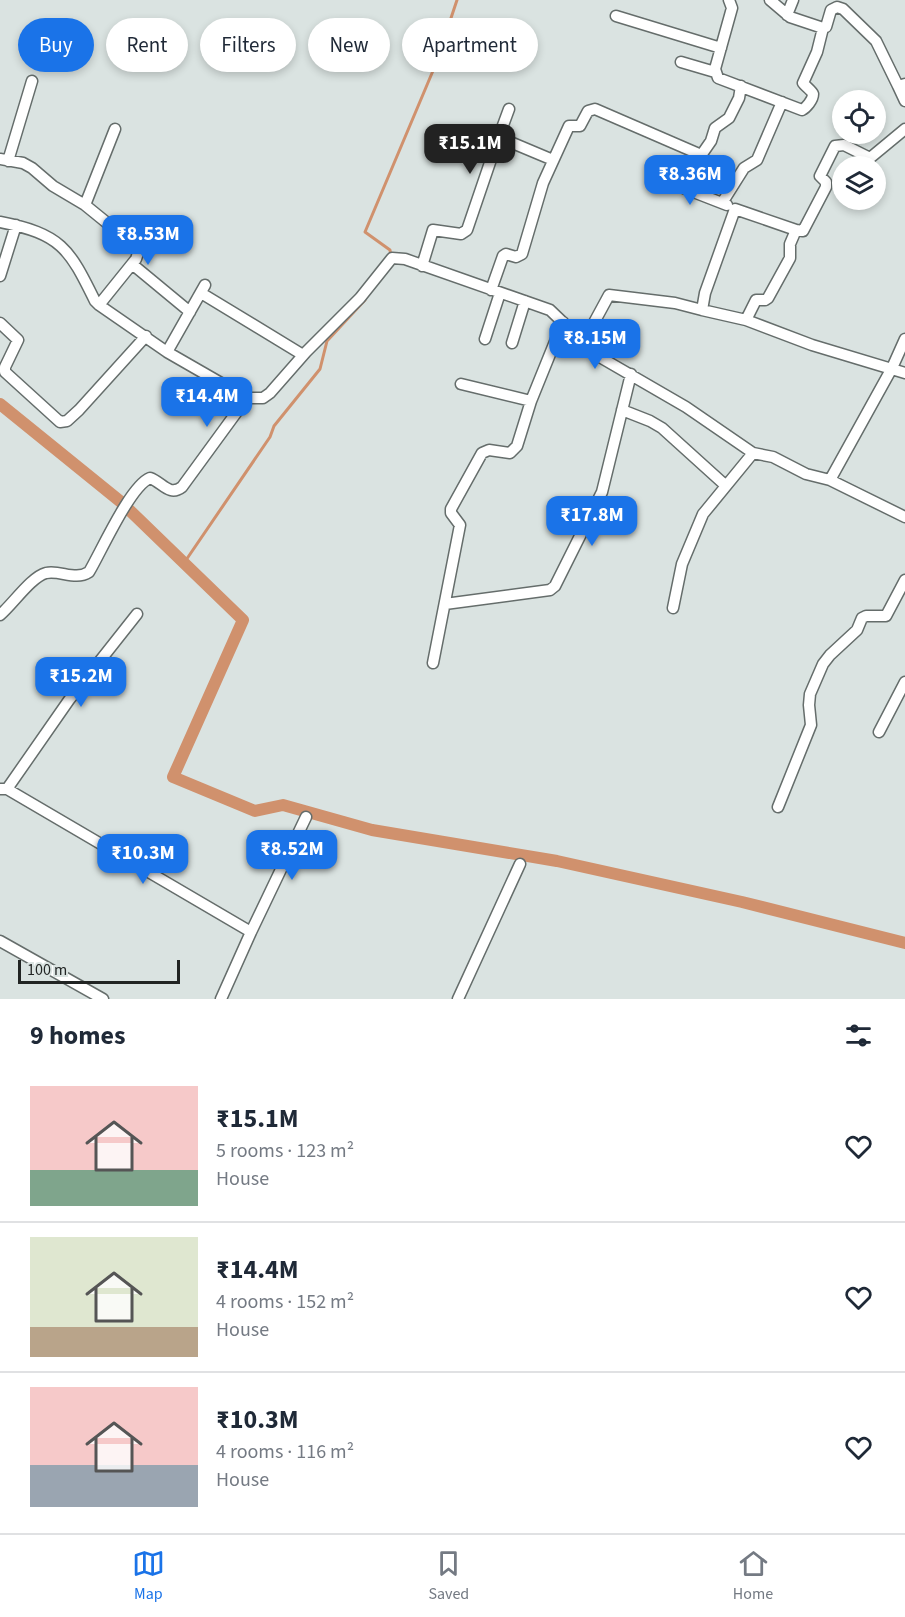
<!DOCTYPE html>
<meta charset="utf-8">
<style>
:root{--surface:#fff;--page:#f2f2f3;--text:#1f2937;--muted:#747a83;--line:#e0e1e3;--accent:#1a73e8}
body{margin:0;font-family:"Source Sans 3",sans-serif;background:var(--page);color:var(--text);height:100vh;display:flex;flex-direction:column;font-size:22px;white-space:nowrap}
*{box-sizing:border-box;margin:0}
p{font-size:20px;color:var(--muted)}
.icon{flex:none;width:33px;height:33px;fill:none;stroke:currentColor;stroke-width:2;stroke-linecap:round;stroke-linejoin:round}
.map{position:relative;height:999px;overflow:hidden}
.side{display:flex;flex-direction:column;background:var(--surface);flex:1}
.side>*{flex:none}
.hud{position:absolute;left:18px;top:18px;width:600px;height:54px;display:flex;gap:12px}
.tools{position:absolute;left:832px;top:90px;display:grid;gap:12px}
.tools a{display:grid;place-items:center;width:54px;height:54px;border-radius:50%;background:var(--surface);box-shadow:0 3px 9px #0003;font-size:30px}
.scale{position:absolute;left:18px;bottom:15px;width:162px;box-sizing:border-box;padding-left:6px;border:3px solid #212423;border-top:0;font-size:16px;line-height:21px;white-space:nowrap;color:#212423;-webkit-text-stroke:4px #dae3e1;paint-order:stroke}
.price{position:absolute;translate:-50% -51px;padding:0 14px;border-radius:12px;background:var(--accent);color:#fff;font-size:20px;line-height:39px;filter:drop-shadow(0 2px 3px #0008)}
.price::after{content:'';position:absolute;left:50%;top:36px;width:18px;height:14px;margin-left:-9px;background:inherit;clip-path:polygon(0 0,100% 0,50% 100%)}
.price.active{background:#222;color:#fff}
ul{padding:0;list-style:none}
li{display:flex;align-items:center;gap:18px;height:150px;padding:0 30px}
li+li{border-top:2px solid var(--line)}
li span{display:grid;place-items:center;flex:none;width:168px;height:120px;border-radius:0px;color:#555}
li>.icon{margin-inline-start:auto}
span .icon{width:72px;height:72px;fill:#fffc;stroke-width:1}
li b{font-size:26px}
h2{display:flex;justify-content:space-between;align-items:center;height:72px;padding:0 30px;font-size:26px}
.tag{padding:0 21px;border-radius:27px;background:var(--surface);box-shadow:0 3px 9px #0003;font-size:21px;line-height:54px}
.tag.active{background:var(--accent);color:#fff}
.tabs{display:flex;justify-content:space-around;align-items:center;height:84px;border-top:2px solid var(--line);background:var(--surface);font-size:16px;color:var(--muted)}
.tabs a{display:grid;justify-items:center;gap:3px}
.tabs .active{color:var(--accent)}
.map>svg:first-child{display:block}
.lines{fill:none;stroke-linecap:round;stroke-linejoin:round}
.stream{stroke:#d0916d;stroke-width:3}
.canal{stroke:#d0916d;stroke-width:12}
.street-casing{stroke:#656d6b;stroke-width:13}
.street{stroke:#fff;stroke-width:10}
</style>
<div class="map">
<svg width="905" height="999" viewBox="0 0 905 999">
<rect width="100%" height="100%" fill="#dae3e1"/>
<g class="lines">
<!-- stream -->
<path class="stream" d="M 391,256 L 390,250 L 365,232 L 435,66 L 457,0
M 184,563 L 270,437 L 274,426 L 320,369 L 327,341 L 365,300"/>
<!-- canal -->
<path class="canal" d="M 0,404 L 121,502 L 243,620 L 173,777 L 255,811 L 283,805 L 372,830 L 557,861 L 742,902 L 905,943"/>
<!-- street casing -->
<g class="street-casing">
<path id="street" d="M 729,0 L 732,8 L 715,69 L 718,78 L 802,110 C 806,108 813,100 813,94 C 812,91 805,86 803,83 L 817,52 L 823,28
M 770,0 L 790,17 L 823,28 L 826,27 L 831,10 L 837,7 L 843,9 L 876,41 L 898,86
M 787,15 L 793,0
M 616,16 L 721,48
M 681,62 L 715,72
M 905,84 L 898,86 L 905,101
M 905,129 L 870,158 L 844,145 L 835,146 L 820,176 L 826,182 L 826,187 L 803,231 L 796,230 L 735,209 L 705,293 L 702,310 L 746,320 L 812,345 L 905,373
M 498,139 L 509,109
M 0,159 L 23,163 L 32,168 L 53,186 L 85,205 L 133,244 L 138,253 L 136,259 L 99,305 L 167,352 L 247,398
M 8,161 L 32,81
M 655,177 L 727,205
M 722,203 L 744,168 L 757,160 L 782,102
M 85,205 L 115,129
M 0,222 C 61,234 69,248 95,301 L 99,305
M 132,264 L 190,312
M 422,266 L 433,230 L 461,234 L 467,230 L 498,139 L 503,139 L 553,160
M 0,276 L 16,225
M 491,290 L 503,256 L 506,254 L 516,257 L 522,254 L 543,183 L 569,126 L 580,126 L 588,111 L 595,109 L 699,154 L 702,154 L 711,141 L 715,128 L 729,118 L 739,98 L 741,86
M 201,293 L 303,355
M 746,320 L 756,300 L 765,300 L 768,298 L 790,258 L 790,244 L 796,230
M 0,323 L 18,340 L 5,367 L 5,372 L 60,422 L 67,421 L 79,410 L 146,336
M 485,339 L 500,293
M 512,343 L 525,301
M 583,343 L 609,295 L 675,303 L 702,310
M 167,352 L 205,285
M 461,384 L 531,401
M 622,410 L 650,421 L 662,428 L 725,485
M 830,480 L 892,368 L 905,339
M 445,604 L 550,590 L 555,586 L 602,492 L 631,374
M 673,608 L 682,564 L 703,514 L 753,453
M 0,615 C 13,604 31,577 46,573 C 61,570 75,581 89,572 C 101,552 130,486 150,478 C 162,482 169,497 182,487 L 247,398 L 263,398 L 270,393 L 306,352 L 360,298 L 392,258 L 405,259 L 550,310 L 598,356 L 686,407 L 753,453 L 773,457 L 806,474 L 830,480 L 905,517
M 433,663 L 460,525 L 451,513 L 451,509 L 482,453 L 489,450 L 510,453 L 517,446 L 531,401 L 563,322
M 879,732 L 905,682
M 0,789 L 7,789 L 251,932 L 221,999
M 7,789 L 69,700 L 137,614
M 778,807 L 811,725 L 809,705 L 810,694 L 823,664 L 830,655 L 857,630 L 862,618 L 866,616 L 886,616 L 905,580
M 251,932 L 306,817
M 0,941 L 103,999
M 458,999 L 520,864"/>
</g>
<!-- street -->
<use href="#street" class="street"/>
</g>
</svg>
<div class="tools">
<a><svg class="icon" aria-label="locate" viewBox="0 0 24 24"><circle cx="12" cy="12" r="6"/><path d="M12 2v4M12 18v4M2 12h4M18 12h4"/></svg></a>
<a><svg class="icon" aria-label="layers" viewBox="0 0 24 24"><path d="M12 4l9 5-9 5-9-5zM3 14l9 5 9-5"/></svg></a>
</div>
<div class="scale">100 m</div>
<b class="price active" style="left:470px;top:175px">₹15.1M</b>
<b class="price" style="left:690px;top:206px">₹8.36M</b>
<b class="price" style="left:148px;top:266px">₹8.53M</b>
<b class="price" style="left:595px;top:370px">₹8.15M</b>
<b class="price" style="left:207px;top:428px">₹14.4M</b>
<b class="price" style="left:592px;top:547px">₹17.8M</b>
<b class="price" style="left:81px;top:708px">₹15.2M</b>
<b class="price" style="left:292px;top:881px">₹8.52M</b>
<b class="price" style="left:143px;top:885px">₹10.3M</b>
<div class="hud">
<a class="tag active">Buy</a>
<a class="tag">Rent</a>
<a class="tag">Filters</a>
<a class="tag">New</a>
<a class="tag">Apartment</a>
</div>
</div>
<section class="side">
<h2>9 homes<svg class="icon" aria-label="filters" viewBox="0 0 24 24"><path d="M4 7h16M4 17h16"/><circle cx="9" cy="7" r="2"/><circle cx="15" cy="17" r="2"/></svg></h2>
<ul>
<li><span style="background:linear-gradient(#f6c9c9 70%,#7fa58c 0)"><svg class="icon" aria-label="home" viewBox="0 0 24 24"><path d="M3 11l9-7 9 7M6 9v11h12V9"/></svg></span><div><b>₹15.1M</b><p>5 rooms · 123 m²</p><p>House</p></div><svg class="icon" aria-label="heart" viewBox="0 0 24 24"><path d="M12 20l-8-8c-3-5 5-10 8-4 3-6 11-1 8 4z"/></svg></li>
<li><span style="background:linear-gradient(#dfe7d0 75%,#b9a48a 0)"><svg class="icon" aria-label="home" viewBox="0 0 24 24"><path d="M3 11l9-7 9 7M6 9v11h12V9"/></svg></span><div><b>₹14.4M</b><p>4 rooms · 152 m²</p><p>House</p></div><svg class="icon" aria-label="heart" viewBox="0 0 24 24"><path d="M12 20l-8-8c-3-5 5-10 8-4 3-6 11-1 8 4z"/></svg></li>
<li><span style="background:linear-gradient(#f6c9c9 65%,#9aa5b1 0)"><svg class="icon" aria-label="home" viewBox="0 0 24 24"><path d="M3 11l9-7 9 7M6 9v11h12V9"/></svg></span><div><b>₹10.3M</b><p>4 rooms · 116 m²</p><p>House</p></div><svg class="icon" aria-label="heart" viewBox="0 0 24 24"><path d="M12 20l-8-8c-3-5 5-10 8-4 3-6 11-1 8 4z"/></svg></li>
</ul>
</section>
<nav class="tabs">
<a class="active"><svg class="icon" aria-label="map" viewBox="0 0 24 24"><path d="M3 6l6-2 6 2 6-2v14l-6 2-6-2-6 2zM9 4v14M15 6v14"/></svg>Map</a>
<a><svg class="icon" aria-label="saved" viewBox="0 0 24 24"><path d="M7 4h10v16l-5-4-5 4z"/></svg>Saved</a>
<a><svg class="icon" aria-label="home" viewBox="0 0 24 24"><path d="M3 11l9-7 9 7M6 9v11h12V9"/></svg>Home</a>
</nav>
